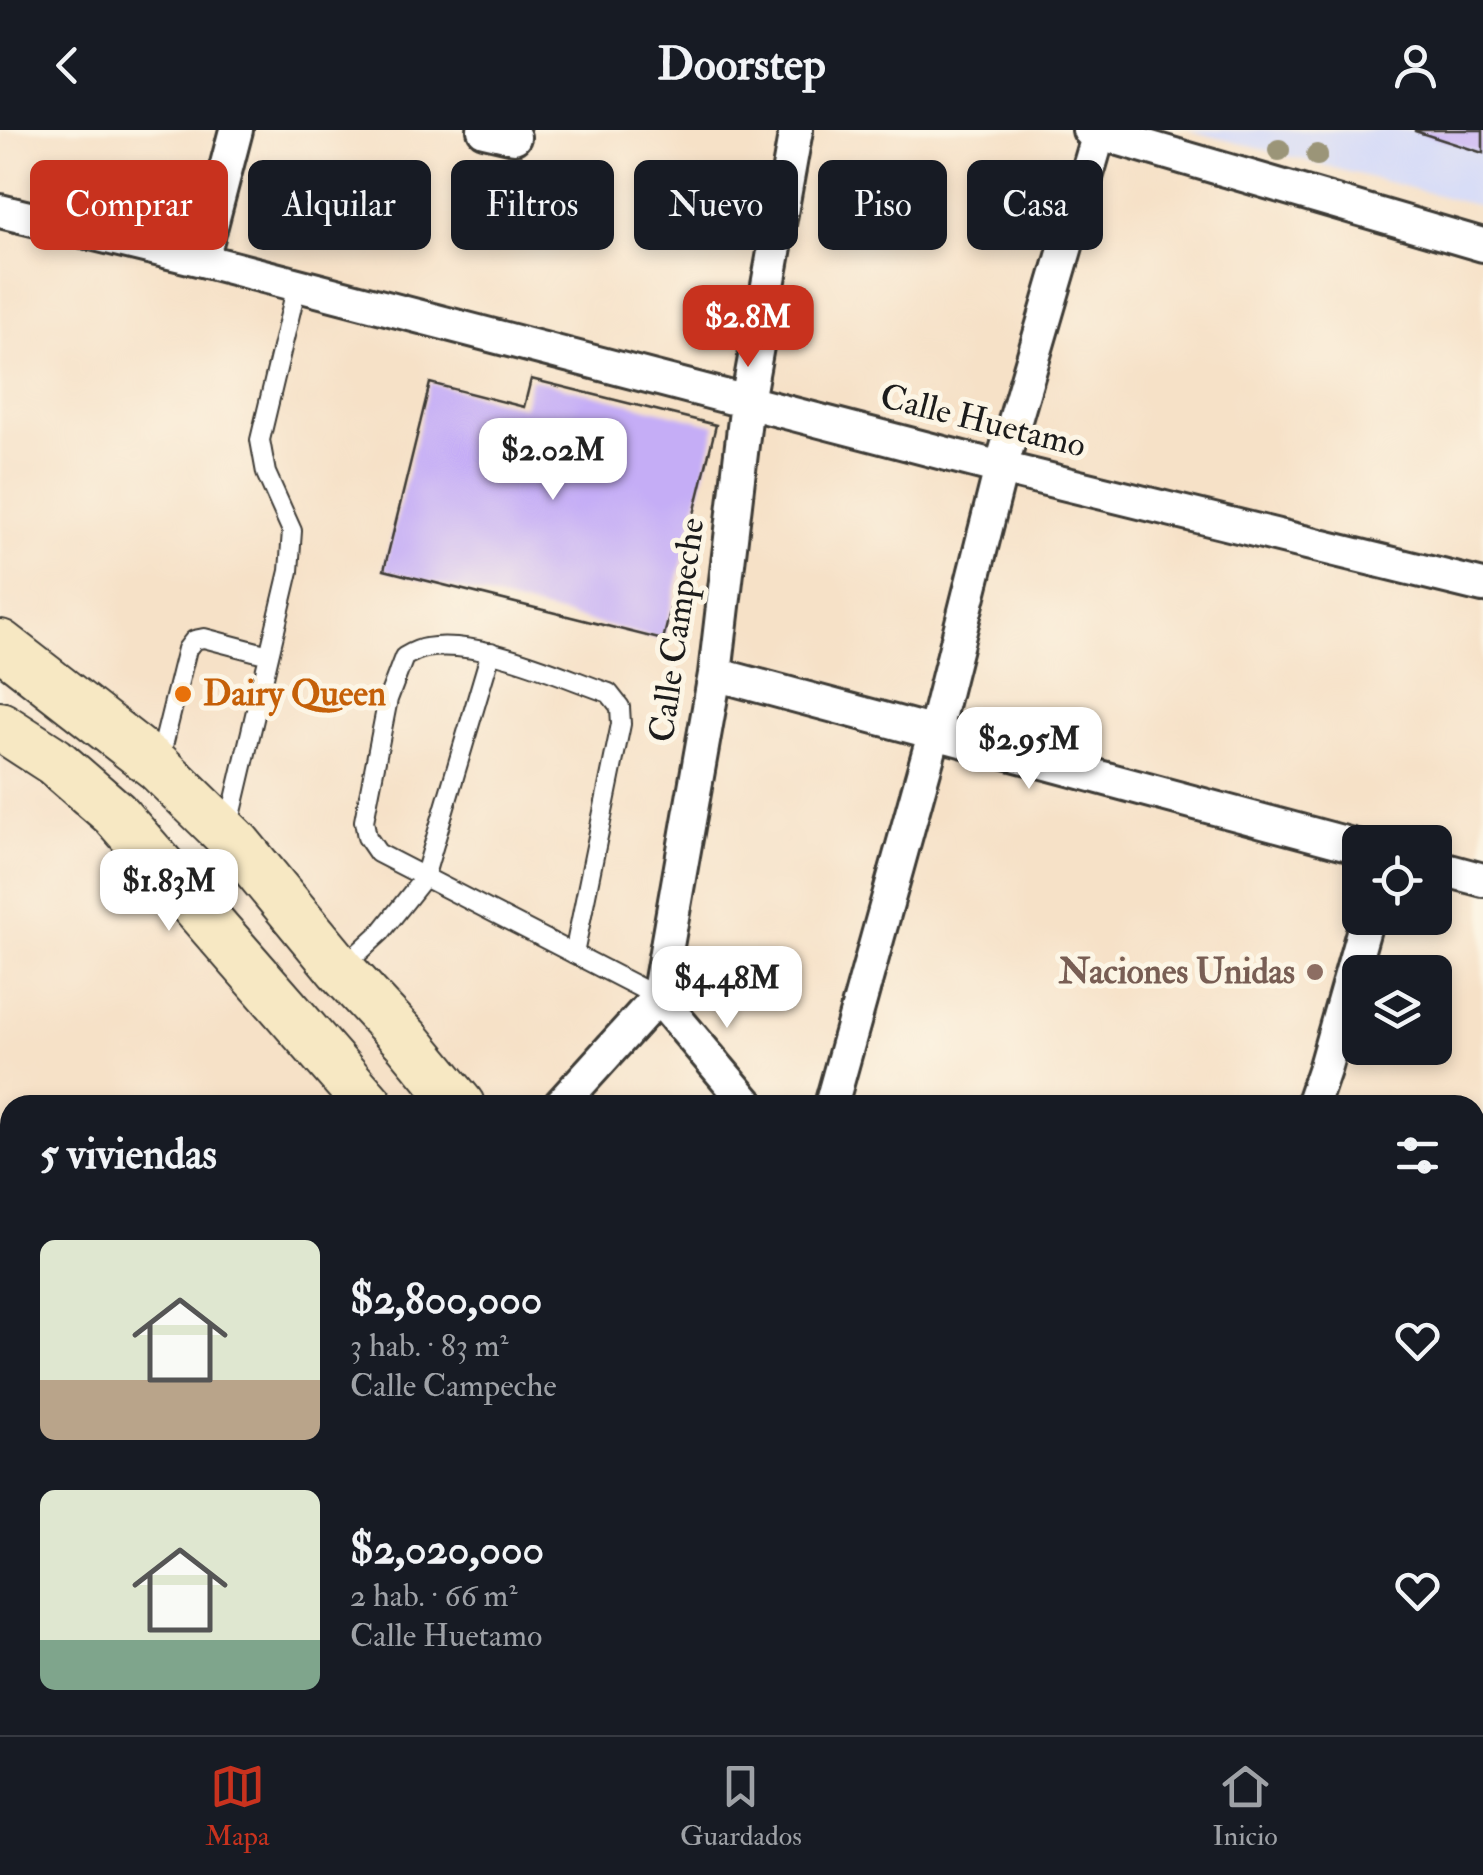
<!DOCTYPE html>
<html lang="es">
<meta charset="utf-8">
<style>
:root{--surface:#171b24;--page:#242831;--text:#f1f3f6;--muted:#9ea1a6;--line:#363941;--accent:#c8321e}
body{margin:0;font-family:"IM FELL Double Pica",serif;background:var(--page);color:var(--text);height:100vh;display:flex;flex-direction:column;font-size:38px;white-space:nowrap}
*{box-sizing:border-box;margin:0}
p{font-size:32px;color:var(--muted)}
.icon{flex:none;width:55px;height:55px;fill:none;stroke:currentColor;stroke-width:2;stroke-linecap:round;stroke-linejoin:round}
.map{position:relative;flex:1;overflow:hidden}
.side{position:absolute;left:0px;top:965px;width:1485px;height:640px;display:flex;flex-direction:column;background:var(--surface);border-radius:30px 30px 0 0;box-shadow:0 5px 15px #0003}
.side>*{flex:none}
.guide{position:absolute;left:30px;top:30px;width:1425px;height:90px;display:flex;gap:20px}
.fabs{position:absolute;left:1342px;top:695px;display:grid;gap:20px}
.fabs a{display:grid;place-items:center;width:110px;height:110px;border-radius:15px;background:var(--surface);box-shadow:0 5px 15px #0003;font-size:50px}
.price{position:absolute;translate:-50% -85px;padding:0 22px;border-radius:20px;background:#fff;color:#222;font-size:32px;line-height:65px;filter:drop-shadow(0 2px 5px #0008)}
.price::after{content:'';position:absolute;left:50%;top:60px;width:30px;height:22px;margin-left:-15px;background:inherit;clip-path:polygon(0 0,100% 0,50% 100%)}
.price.selected{background:var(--accent);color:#fff}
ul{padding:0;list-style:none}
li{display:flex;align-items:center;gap:30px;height:250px;padding:0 40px}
li span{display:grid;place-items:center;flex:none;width:280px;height:200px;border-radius:15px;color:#555}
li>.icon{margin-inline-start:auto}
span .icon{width:120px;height:120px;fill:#fffc;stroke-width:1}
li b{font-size:42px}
h2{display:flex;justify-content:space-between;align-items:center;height:120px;padding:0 40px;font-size:42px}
.tag{padding:0 35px;border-radius:15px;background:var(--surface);box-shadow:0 5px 15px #0003;font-size:35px;line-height:90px}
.tag.selected{background:var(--accent);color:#fff}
header{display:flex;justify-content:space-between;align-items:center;height:130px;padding:0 40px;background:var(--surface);font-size:45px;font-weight:800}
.dock{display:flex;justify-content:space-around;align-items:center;height:140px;border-top:2px solid var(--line);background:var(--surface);font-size:28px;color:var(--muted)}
.dock a{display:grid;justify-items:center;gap:5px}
.dock .selected{color:var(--accent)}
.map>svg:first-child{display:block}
.built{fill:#d3d9f9}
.building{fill:#c5adf6}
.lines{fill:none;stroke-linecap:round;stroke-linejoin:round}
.lane-casing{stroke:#3d3a36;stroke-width:22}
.street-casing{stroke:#3d3a36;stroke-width:38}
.secondary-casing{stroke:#3d3a36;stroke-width:52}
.lane{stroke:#fff;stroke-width:18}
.street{stroke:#fff;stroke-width:32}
.secondary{stroke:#f7e8c3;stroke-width:48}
.tree{fill:#9b9578}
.food-dot{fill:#e8710a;stroke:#fcf5e5;stroke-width:4}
.education-dot{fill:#8d6e63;stroke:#fcf5e5;stroke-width:4}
.labels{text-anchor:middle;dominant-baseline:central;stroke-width:10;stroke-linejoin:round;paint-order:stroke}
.street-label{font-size:35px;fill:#1c1c1c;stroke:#fcf5e5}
.food-label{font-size:35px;font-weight:bold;fill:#c56008;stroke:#fcf5e5;text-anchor:start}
.education-label{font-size:35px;font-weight:bold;fill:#785e54;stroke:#fcf5e5;text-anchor:end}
</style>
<header><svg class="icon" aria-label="back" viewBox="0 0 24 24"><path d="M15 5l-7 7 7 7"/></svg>Doorstep<svg class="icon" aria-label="person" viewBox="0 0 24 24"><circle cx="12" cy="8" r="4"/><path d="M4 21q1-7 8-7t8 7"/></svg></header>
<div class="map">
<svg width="1483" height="1605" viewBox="0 0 1483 1605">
<rect width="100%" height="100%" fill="#fcf5e5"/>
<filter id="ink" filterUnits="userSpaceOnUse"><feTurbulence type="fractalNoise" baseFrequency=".01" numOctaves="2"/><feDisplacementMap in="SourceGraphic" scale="20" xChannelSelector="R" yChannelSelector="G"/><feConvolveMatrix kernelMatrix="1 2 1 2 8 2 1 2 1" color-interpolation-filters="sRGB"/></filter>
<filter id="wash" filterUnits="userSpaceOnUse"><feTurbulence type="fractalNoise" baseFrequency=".0048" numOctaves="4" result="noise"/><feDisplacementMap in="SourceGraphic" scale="40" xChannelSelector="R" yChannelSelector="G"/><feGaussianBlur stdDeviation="2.25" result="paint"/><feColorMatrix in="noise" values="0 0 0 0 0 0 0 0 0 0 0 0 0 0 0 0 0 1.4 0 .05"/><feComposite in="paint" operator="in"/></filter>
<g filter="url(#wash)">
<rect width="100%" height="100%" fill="#f6e1c7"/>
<!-- built -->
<path class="built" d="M 1188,0 L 1483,0 L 1483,77 Z"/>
<g id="blocks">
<!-- building -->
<path class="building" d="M 1415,0 L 1483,0 L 1483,23 L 1415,1 Z
M 531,249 L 716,295 L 663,510 L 384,440 L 430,253 L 524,277 Z"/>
</g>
</g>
<g filter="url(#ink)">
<use href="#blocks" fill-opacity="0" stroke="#3d3a36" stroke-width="2.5"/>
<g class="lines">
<!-- lane casing -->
<g class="lane-casing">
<path id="lane" d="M 159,632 L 187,519 L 194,510 L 204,508 L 269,525
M 228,699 L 289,441 L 292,401 L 266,343 L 260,310 L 297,155
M 574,824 L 621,594 L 620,577 L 609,563 C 557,545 481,509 426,518 C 418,519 411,523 404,527 L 388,569 L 364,691 L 367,707 L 378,723 L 658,867
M 341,839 L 381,802 L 424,748 L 491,522"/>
</g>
<!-- street casing -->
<g class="street-casing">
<path id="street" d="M 484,0 L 514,7
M 1089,0 L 1483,115
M 0,81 L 202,130 L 1001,338 L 1483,456
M 202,130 L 236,0
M 715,544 L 1360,717
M 1435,737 L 1483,750
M 658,867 L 749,975
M 560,975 L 658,867 L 715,544 L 747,272 L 796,0
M 831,975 L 934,604 L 1001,338 L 1100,0
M 1312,975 L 1324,940 L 1367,788
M 0,1159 L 10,1170
M 1475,1422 L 1483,1407
M 0,1454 L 10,1446
M 373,1595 L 381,1605
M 1265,1595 L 1274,1605
M 1378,1605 L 1384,1595"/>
</g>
<!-- secondary casing -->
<g class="secondary-casing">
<path id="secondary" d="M 0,514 L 158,637 L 237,714 L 340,839 L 408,912 L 460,975
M 0,596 L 54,631 L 115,684 L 369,975
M 885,1595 L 893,1605
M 969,1595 L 977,1605"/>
</g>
<!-- lane -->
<use href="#lane" class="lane"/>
<!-- street -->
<use href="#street" class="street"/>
<!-- secondary -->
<use href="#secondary" class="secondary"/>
</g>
<!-- trees -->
<g class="tree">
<circle cx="1279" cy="20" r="11"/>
<circle cx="1317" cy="25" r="11"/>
</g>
</g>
<!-- markers -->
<circle class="food-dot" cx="183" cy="564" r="10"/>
<circle class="education-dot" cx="1315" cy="842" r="10"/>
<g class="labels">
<!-- street labels -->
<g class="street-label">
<text transform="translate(983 291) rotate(14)">Calle Huetamo</text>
<text transform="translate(677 500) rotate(-82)">Calle Campeche</text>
</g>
<!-- food labels -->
<g class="food-label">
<text x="203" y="564">Dairy Queen</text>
</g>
<!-- education labels -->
<g class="education-label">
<text x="1295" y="842">Naciones Unidas</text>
</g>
</g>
</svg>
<div class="fabs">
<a><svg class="icon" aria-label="locate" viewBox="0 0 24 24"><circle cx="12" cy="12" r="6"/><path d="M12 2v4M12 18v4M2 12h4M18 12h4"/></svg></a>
<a><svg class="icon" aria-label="layers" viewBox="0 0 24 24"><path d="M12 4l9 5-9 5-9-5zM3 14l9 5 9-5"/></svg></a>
</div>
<b class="price selected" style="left:748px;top:240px">$2.8M</b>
<b class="price" style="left:553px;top:373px">$2.02M</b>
<b class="price" style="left:1029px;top:662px">$2.95M</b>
<b class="price" style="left:169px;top:804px">$1.83M</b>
<b class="price" style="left:727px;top:901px">$4.48M</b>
<div class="guide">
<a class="tag selected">Comprar</a>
<a class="tag">Alquilar</a>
<a class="tag">Filtros</a>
<a class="tag">Nuevo</a>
<a class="tag">Piso</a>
<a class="tag">Casa</a>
</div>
<section class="side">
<h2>5 viviendas<svg class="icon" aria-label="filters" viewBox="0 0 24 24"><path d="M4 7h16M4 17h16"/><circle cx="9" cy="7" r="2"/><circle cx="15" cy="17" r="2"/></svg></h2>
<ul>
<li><span style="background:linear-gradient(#dfe7d0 70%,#b9a48a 0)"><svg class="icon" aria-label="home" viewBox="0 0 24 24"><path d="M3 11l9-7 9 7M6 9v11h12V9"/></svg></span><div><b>$2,800,000</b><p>3 hab. · 83 m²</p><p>Calle Campeche</p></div><svg class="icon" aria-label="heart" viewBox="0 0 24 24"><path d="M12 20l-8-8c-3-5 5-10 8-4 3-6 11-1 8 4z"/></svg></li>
<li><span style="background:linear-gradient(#dfe7d0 75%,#7fa58c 0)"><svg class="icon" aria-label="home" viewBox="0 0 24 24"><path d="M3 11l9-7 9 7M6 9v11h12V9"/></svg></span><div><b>$2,020,000</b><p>2 hab. · 66 m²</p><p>Calle Huetamo</p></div><svg class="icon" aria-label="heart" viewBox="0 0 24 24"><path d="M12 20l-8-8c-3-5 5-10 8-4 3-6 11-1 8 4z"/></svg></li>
</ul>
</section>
</div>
<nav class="dock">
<a class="selected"><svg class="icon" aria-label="map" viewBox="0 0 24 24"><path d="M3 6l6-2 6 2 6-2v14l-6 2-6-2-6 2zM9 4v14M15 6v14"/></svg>Mapa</a>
<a><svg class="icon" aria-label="saved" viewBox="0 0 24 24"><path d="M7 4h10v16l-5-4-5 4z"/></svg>Guardados</a>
<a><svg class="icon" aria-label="home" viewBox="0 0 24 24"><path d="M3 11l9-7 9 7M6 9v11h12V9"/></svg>Inicio</a>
</nav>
